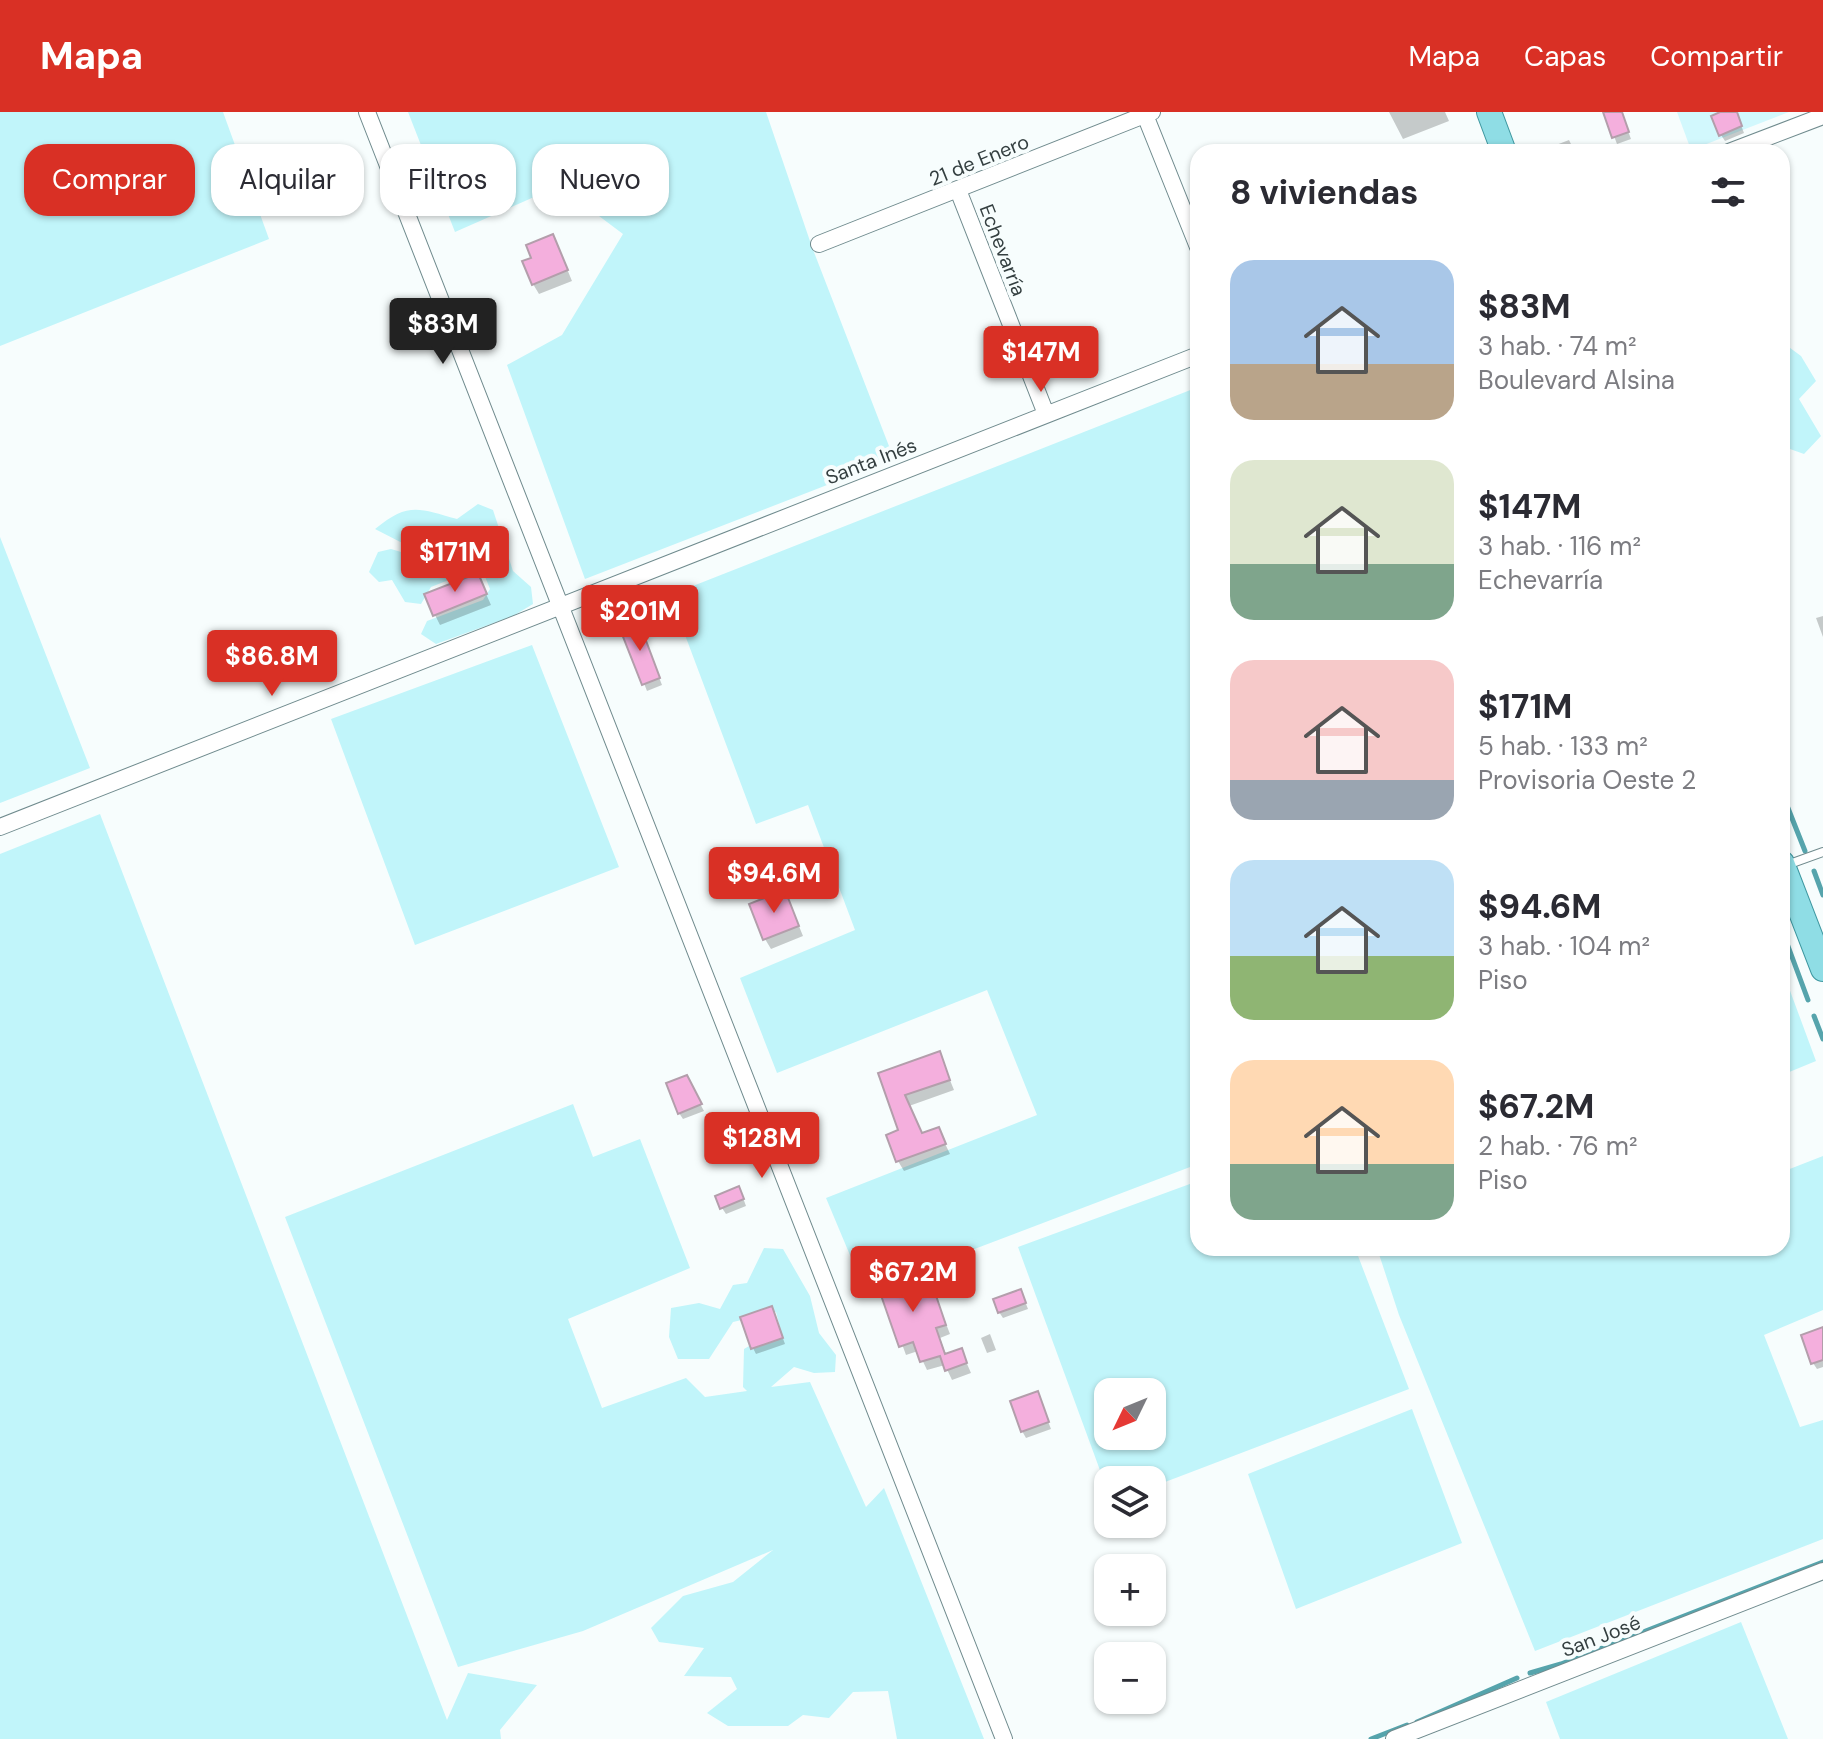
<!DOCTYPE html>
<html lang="es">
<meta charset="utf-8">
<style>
:root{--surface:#fff;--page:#f7f7f7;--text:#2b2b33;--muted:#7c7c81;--accent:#d93025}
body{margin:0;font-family:"DM Sans",sans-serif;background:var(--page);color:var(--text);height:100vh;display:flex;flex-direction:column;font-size:30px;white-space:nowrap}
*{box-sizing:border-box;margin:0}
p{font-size:26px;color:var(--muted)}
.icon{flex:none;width:44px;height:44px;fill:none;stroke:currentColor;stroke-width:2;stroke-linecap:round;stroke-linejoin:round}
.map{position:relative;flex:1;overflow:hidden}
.drawer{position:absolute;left:1190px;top:32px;width:600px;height:1112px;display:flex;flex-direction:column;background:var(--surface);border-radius:24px;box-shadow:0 2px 6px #0004}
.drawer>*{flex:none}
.guide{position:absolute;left:24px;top:32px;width:760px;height:72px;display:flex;gap:16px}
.needle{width:52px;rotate:227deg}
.buttons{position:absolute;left:1094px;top:1266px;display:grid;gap:16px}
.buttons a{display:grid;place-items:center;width:72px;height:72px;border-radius:16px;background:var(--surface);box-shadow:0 2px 6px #0004;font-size:40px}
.price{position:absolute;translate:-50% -68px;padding:0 18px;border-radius:8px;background:var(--accent);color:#fff;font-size:26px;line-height:52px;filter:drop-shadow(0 2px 4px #0008)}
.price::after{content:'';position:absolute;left:50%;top:48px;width:24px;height:18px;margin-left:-12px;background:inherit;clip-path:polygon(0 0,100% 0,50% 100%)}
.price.active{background:#222;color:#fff}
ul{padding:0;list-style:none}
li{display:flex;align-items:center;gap:24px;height:200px;padding:0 40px}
li span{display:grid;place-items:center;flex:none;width:224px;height:160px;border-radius:24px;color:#555}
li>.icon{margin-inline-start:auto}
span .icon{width:96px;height:96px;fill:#fffc;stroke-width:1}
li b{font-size:34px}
h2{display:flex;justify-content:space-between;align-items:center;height:96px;padding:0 40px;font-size:34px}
.pill{padding:0 28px;border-radius:24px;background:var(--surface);box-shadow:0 2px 6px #0004;font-size:28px;line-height:72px}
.pill.active{background:var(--accent);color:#fff}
header{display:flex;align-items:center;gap:48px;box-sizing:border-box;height:112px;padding:0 40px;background:var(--accent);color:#fff}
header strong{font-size:38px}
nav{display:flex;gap:44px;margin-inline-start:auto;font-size:28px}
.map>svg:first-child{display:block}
.built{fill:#d2f8fd}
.green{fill:#c1f5fa;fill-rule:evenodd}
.shadow{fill:#0003}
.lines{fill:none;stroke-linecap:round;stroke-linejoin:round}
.stream{stroke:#56a4ac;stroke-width:5}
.building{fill:#f4afdd;stroke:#b39eab;stroke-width:2}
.service-casing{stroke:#708b8e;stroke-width:10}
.minor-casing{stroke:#708b8e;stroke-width:18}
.primary-casing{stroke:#3e97a0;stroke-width:26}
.service{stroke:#fff;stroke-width:8}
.minor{stroke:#fff;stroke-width:16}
.primary{stroke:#8fdde5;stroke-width:24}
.labels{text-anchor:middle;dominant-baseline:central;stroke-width:8;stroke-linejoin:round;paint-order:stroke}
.street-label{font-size:20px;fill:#343f40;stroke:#f7fdfd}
</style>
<header>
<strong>Mapa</strong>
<nav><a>Mapa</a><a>Capas</a><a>Compartir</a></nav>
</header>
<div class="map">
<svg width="1823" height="1627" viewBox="0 0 1823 1627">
<rect width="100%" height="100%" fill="#f7fdfd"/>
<!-- built -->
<path class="built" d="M 1677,0 L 1789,0 L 1691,38 Z"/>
<!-- green -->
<path class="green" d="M 0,0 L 223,0 L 269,127 L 0,234 Z
M 408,0 L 766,0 L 812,135 L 894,347 L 585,467 L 507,253 L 562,223 L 623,122 L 559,74 L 455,120 Z
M 1782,230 L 1801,244 L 1816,269 L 1799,287 L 1821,324 L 1804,342 L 1790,337 L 1782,326 Z
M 1198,275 L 1198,1052 L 898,1166 L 888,1135 L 852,1148 L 826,1086 L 1037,1003 L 987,878 L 777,961 L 740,866 L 855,818 L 808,693 L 756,712 L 670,483 Z
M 478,392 L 493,398 L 513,459 L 531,475 L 533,492 L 513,504 L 436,532 L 421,522 L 427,509 L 483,488 L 490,477 L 484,462 L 474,458 L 431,475 L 421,492 L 405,490 L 392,468 L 379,470 L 369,460 L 378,440 L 391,437 L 408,442 L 412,436 L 375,417 C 408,390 418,396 457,407 Z
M 0,425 L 90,656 L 0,691 Z
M 532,533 L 619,755 L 415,833 L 331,607 Z
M 100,702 L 447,1608 L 468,1561 L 537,1573 L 500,1618 L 501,1627 L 0,1627 L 0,742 Z
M 1782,857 L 1816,949 L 1782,963 Z
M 573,992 L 593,1045 L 640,1027 L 690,1156 L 568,1207 L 602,1296 L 686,1266 L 705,1285 L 747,1279 L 743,1275 L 744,1237 L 780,1216 L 776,1200 L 733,1210 L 709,1247 L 678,1247 L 669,1225 L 671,1196 L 699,1191 L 720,1197 L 733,1173 L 747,1171 L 764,1136 L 783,1137 L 810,1184 L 819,1221 L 836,1243 L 835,1260 L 814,1261 L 794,1255 L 771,1275 L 810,1270 L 866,1395 L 884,1376 L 984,1627 L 897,1627 L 888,1579 L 853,1580 L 829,1606 L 803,1603 L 788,1614 L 728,1614 L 707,1601 L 737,1577 L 731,1565 L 684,1564 L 704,1536 L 659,1530 L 651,1516 L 683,1484 L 733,1470 L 773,1438 L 583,1519 L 458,1555 L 285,1105 Z
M 1823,1044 L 1823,1198 L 1764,1223 L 1800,1315 L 1823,1308 L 1823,1427 L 1535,1539 L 1399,1203 L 1377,1136 L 1782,1136 L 1782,1060 Z
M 1198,1069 L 1198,1136 L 1355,1136 L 1409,1277 L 1152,1375 L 1152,1368 L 1108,1368 L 1108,1380 L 1018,1135 ZM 1108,1280 L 1152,1280 L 1152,1324 L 1108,1324 Z
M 1412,1297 L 1462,1431 L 1296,1497 L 1248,1362 Z
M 1741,1510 L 1788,1627 L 1560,1627 L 1546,1590 Z"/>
<!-- shadow -->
<path class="shadow" d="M 1389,0 L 1445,0 L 1449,9 L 1403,27 Z
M 1621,0 L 1631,27 L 1617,32 L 1606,3 Z
M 1726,0 L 1736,0 L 1744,21 L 1725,29 L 1721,23 Z
M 1569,28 L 1575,40 L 1544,40 L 1543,38 Z
M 558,135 L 572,169 L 539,182 L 533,172 Z
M 478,464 L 491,493 L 440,513 L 435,503 Z
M 1823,504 L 1823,525 L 1816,506 Z
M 623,518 L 641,519 L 662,573 L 647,579 Z
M 785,780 L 803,824 L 771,837 L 765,827 Z
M 939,941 L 954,978 L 909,994 L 922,1023 L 938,1017 L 950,1042 L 904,1059 L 898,1049 L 900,1020 L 880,962 Z
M 686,966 L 704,999 L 683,1007 L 679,1001 Z
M 742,1083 L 746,1094 L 726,1102 L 722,1096 Z
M 862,1156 L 898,1179 L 929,1168 L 950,1222 L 940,1226 L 946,1243 L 961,1238 L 971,1261 L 952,1268 L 945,1253 L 927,1258 L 918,1239 L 906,1243 L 881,1175 L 873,1178 Z
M 1021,1179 L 1028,1197 L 1003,1206 L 999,1200 Z
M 774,1202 L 785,1232 L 756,1242 L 753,1236 Z
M 1823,1217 L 1823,1255 L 1817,1257 L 1813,1251 Z
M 990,1222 L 996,1238 L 987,1241 L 981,1226 Z
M 1037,1281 L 1051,1317 L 1026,1326 L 1022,1319 Z"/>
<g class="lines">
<!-- stream -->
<path class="stream" d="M 1782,681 L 1805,739
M 1814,759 L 1823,783
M 1782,818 L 1808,888
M 1814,904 L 1823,927
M 1530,1561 L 1561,1552 L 1823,1450
M 1417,1610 L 1517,1566
M 1371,1627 L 1407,1613"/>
</g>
<!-- building -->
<path class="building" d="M 1603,0 L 1622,0 L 1629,20 L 1612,26 Z
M 1720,0 L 1737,0 L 1742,14 L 1719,24 L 1711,4 Z
M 553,122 L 568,158 L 532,173 L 522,149 L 531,146 L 526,133 Z
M 478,461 L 487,482 L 433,504 L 424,482 Z
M 639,510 L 660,566 L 642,573 L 620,517 Z
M 785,778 L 799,814 L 763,828 L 749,792 Z
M 940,939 L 950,968 L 905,983 L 922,1021 L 939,1015 L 946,1032 L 896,1050 L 886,1023 L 898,1018 L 878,961 Z
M 687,963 L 702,992 L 678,1002 L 666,971 Z
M 739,1074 L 744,1087 L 720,1097 L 715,1084 Z
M 884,1144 L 898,1177 L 930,1166 L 946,1213 L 936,1216 L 945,1242 L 962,1236 L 967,1251 L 945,1259 L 940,1244 L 920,1250 L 913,1230 L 899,1235 L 875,1166 L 866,1170 L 859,1155 Z
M 1021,1177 L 1026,1191 L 998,1201 L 993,1187 Z
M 772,1194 L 783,1226 L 751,1237 L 740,1205 Z
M 1823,1215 L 1823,1248 L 1811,1252 L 1801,1223 Z
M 1038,1279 L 1049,1310 L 1021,1320 L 1010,1289 Z"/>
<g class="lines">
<!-- service casing -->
<g class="service-casing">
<path id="service" d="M 1784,754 L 1823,740"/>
</g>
<!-- minor casing -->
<g class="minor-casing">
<path id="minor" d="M 367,0 L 1004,1627
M 1145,3 L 1198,135
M 1729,40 L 1823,4
M 958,78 L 1046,302
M 819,132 L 1152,0
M 0,715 L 1198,243
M 1394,1627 L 1823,1459"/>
</g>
<!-- primary casing -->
<g class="primary-casing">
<path id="primary" d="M 1489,0 L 1504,40
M 1782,751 L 1823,857"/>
</g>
<!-- service -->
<use href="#service" class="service"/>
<!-- minor -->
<use href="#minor" class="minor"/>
<!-- primary -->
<use href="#primary" class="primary"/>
</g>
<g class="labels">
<!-- street labels -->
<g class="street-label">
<text transform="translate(979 48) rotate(-22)">21 de Enero</text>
<text transform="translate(1003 138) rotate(69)">Echevarría</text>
<text transform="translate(871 349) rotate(-21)">Santa Inés</text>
<text transform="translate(1601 1524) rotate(-21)">San José</text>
</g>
</g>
</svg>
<div class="buttons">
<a><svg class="needle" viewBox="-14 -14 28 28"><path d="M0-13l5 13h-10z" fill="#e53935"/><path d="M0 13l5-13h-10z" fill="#7c7c81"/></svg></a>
<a><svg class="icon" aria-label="layers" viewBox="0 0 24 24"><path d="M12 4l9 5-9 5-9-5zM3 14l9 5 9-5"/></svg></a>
<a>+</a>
<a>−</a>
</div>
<b class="price active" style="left:443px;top:254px">$83M</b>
<b class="price" style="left:1041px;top:282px">$147M</b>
<b class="price" style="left:455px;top:482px">$171M</b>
<b class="price" style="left:640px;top:541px">$201M</b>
<b class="price" style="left:272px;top:586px">$86.8M</b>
<b class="price" style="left:774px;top:803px">$94.6M</b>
<b class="price" style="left:762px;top:1068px">$128M</b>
<b class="price" style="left:913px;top:1202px">$67.2M</b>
<div class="guide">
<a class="pill active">Comprar</a>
<a class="pill">Alquilar</a>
<a class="pill">Filtros</a>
<a class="pill">Nuevo</a>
</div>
<section class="drawer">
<h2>8 viviendas<svg class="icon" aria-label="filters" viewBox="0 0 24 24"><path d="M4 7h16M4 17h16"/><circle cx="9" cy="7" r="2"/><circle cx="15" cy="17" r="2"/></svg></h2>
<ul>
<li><span style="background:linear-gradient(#a9c7e8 65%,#b9a48a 0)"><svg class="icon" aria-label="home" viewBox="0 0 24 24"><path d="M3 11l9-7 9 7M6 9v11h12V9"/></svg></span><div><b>$83M</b><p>3 hab. · 74 m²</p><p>Boulevard Alsina</p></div></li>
<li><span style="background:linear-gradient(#dfe7d0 65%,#7fa58c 0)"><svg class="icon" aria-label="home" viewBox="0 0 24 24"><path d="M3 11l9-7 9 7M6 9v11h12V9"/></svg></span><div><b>$147M</b><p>3 hab. · 116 m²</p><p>Echevarría</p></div></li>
<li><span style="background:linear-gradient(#f6c9c9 75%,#9aa5b1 0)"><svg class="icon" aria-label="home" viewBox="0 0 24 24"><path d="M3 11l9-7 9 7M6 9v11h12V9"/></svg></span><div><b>$171M</b><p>5 hab. · 133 m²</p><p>Provisoria Oeste 2</p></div></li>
<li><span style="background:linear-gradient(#bfe0f5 60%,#8fb573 0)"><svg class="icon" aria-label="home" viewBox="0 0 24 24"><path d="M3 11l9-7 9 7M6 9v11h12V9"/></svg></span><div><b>$94.6M</b><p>3 hab. · 104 m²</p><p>Piso</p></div></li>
<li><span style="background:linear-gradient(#ffd9b3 65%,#7fa58c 0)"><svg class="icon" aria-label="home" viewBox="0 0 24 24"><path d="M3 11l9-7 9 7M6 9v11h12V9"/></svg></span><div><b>$67.2M</b><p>2 hab. · 76 m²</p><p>Piso</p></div></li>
</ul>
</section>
</div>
